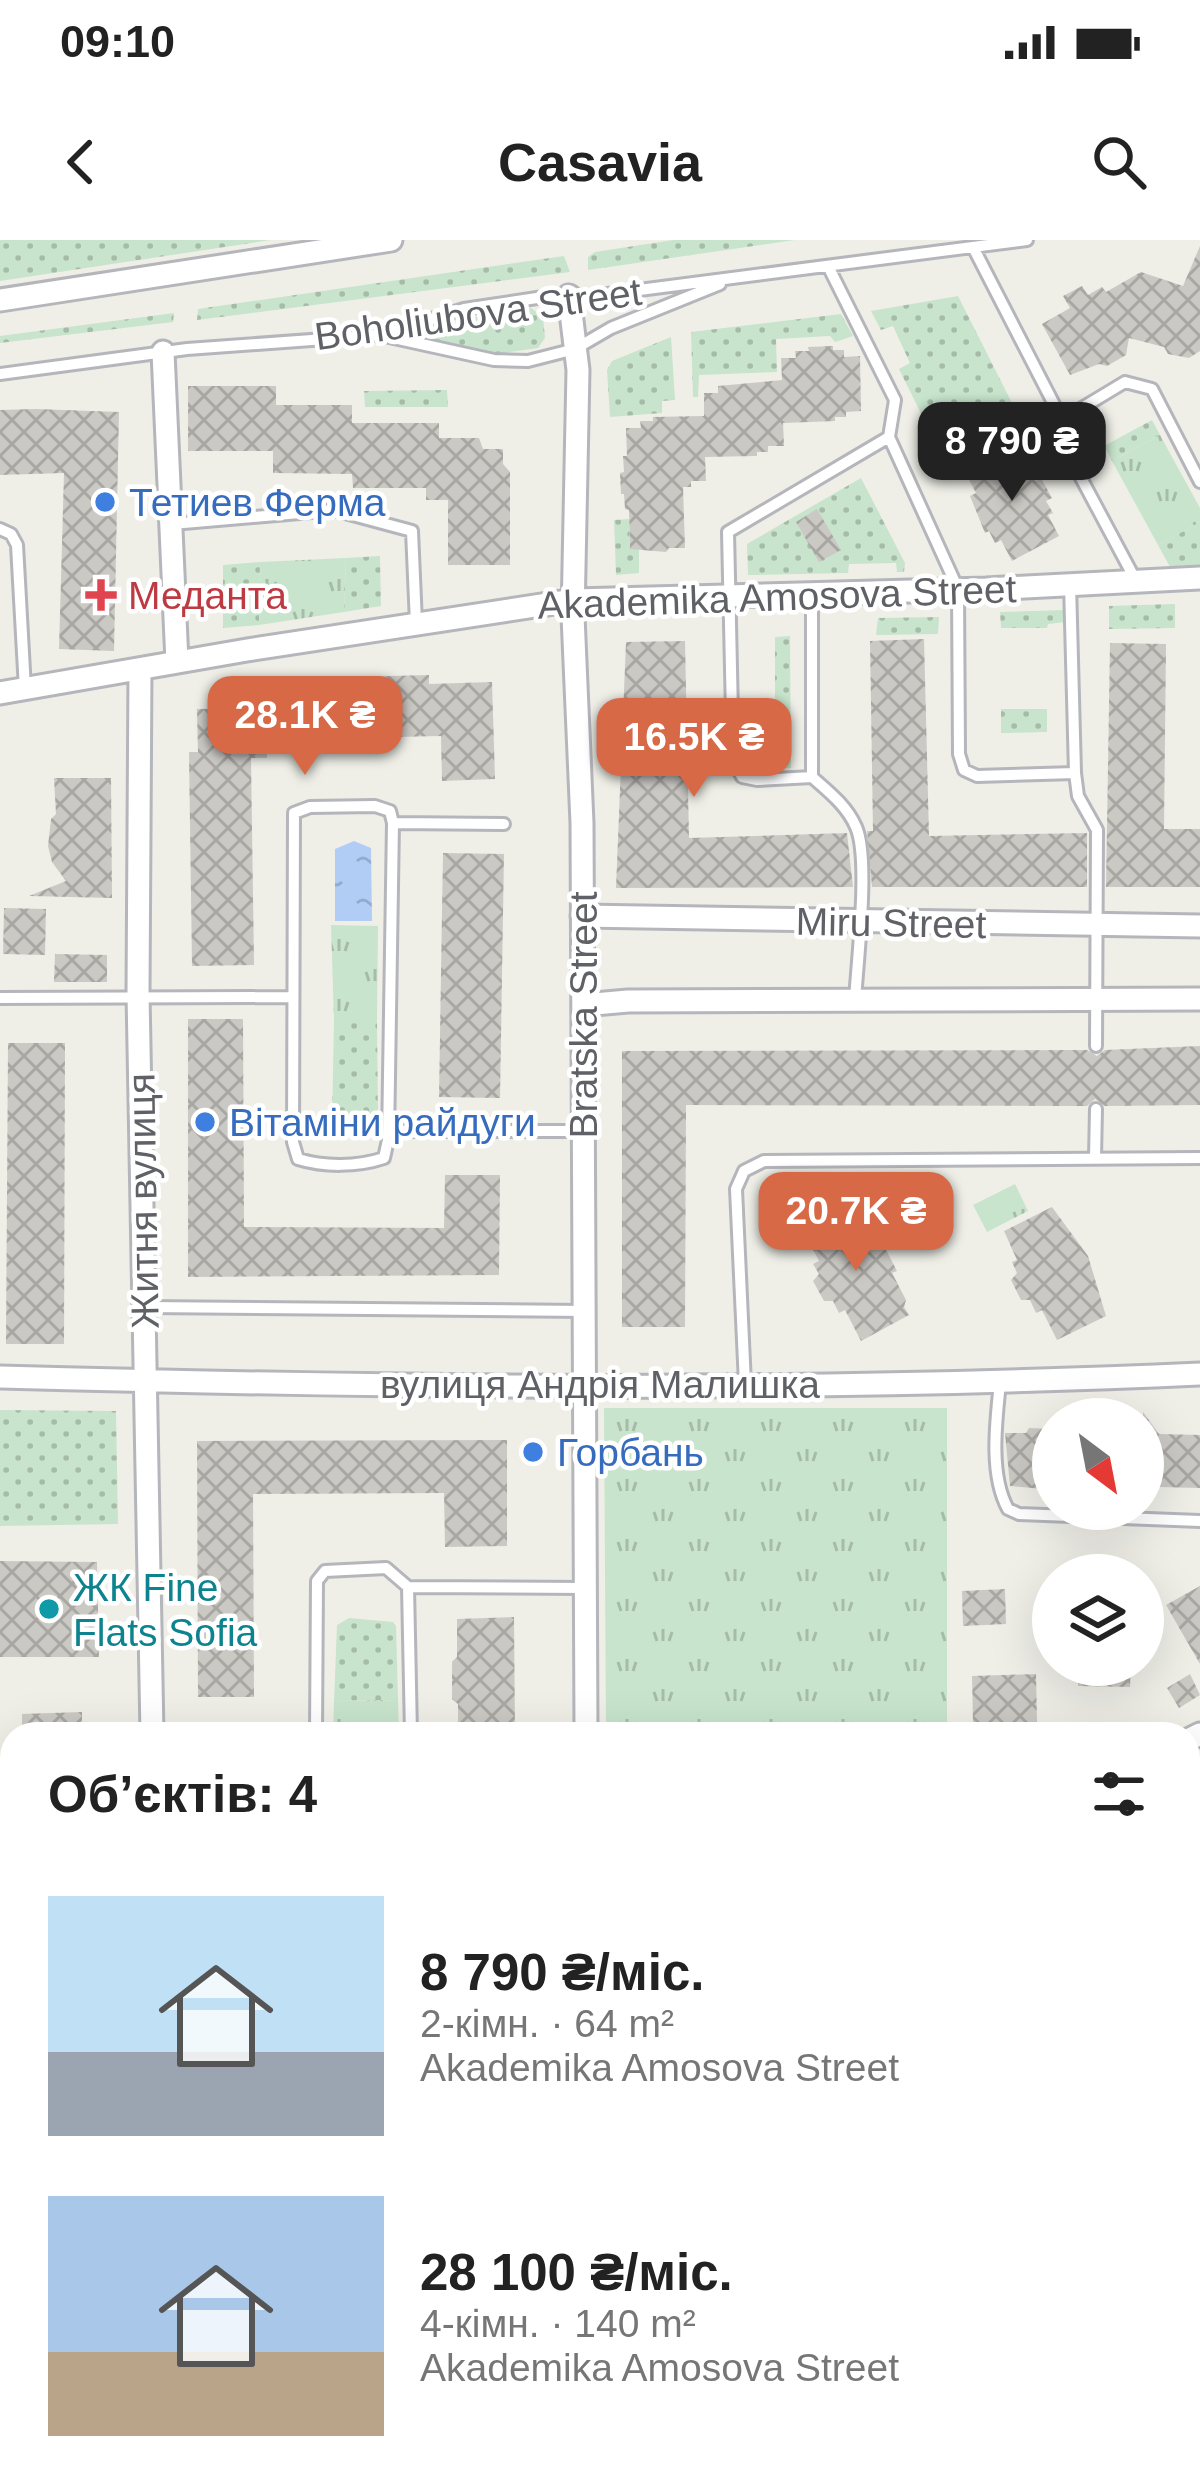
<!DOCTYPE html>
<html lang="uk">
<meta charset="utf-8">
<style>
:root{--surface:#fff;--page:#f6f6f6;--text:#222;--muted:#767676;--accent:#d76947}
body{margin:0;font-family:Arial,sans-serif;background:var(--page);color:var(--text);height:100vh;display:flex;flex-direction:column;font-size:45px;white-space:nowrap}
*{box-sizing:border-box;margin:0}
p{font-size:39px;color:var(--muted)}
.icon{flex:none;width:66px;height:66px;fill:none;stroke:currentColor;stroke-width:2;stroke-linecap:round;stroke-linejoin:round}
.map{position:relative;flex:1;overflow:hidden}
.side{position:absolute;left:0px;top:1482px;width:1200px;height:768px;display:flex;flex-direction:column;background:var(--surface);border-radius:36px 36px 0 0;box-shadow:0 12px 48px #0002}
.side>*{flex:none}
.needle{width:78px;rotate:148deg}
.fabs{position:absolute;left:1032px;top:1158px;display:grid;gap:24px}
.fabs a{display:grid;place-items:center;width:132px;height:132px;border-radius:50%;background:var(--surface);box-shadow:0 12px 48px #0002;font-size:60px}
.price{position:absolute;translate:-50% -102px;padding:0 27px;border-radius:24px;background:var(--accent);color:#fff;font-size:39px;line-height:78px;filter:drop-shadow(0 3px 6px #0008)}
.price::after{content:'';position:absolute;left:50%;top:72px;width:36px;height:27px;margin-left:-18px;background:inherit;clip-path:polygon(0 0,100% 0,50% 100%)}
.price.on{background:#222;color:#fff}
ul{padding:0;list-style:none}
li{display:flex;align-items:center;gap:36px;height:300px;padding:0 48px}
li span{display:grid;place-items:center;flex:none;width:336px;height:240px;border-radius:0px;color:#555}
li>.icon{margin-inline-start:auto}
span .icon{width:144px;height:144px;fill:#fffc;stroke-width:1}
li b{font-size:51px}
h2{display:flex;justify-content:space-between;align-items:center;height:144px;padding:0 48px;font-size:51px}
.status{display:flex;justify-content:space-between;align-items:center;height:84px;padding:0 60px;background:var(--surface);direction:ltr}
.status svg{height:33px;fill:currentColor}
header{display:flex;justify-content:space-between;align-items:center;height:156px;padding:0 48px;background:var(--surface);font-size:54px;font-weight:600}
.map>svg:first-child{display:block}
.grass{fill:url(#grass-dots)}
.forest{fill:url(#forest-firs)}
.park{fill:url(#park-tufts)}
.water{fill:url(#water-ripples)}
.building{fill:url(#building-cross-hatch)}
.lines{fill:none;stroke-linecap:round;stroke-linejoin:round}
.service-casing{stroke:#b5b6bb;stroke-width:16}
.minor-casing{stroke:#b5b6bb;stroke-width:27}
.service{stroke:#fff;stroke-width:10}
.minor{stroke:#fff;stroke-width:21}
.shop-dot{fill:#3f7fe0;stroke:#fff;stroke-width:4.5}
.health-dot{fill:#e0444e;stroke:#fff;stroke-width:4.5}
.culture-dot{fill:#0f9aa8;stroke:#fff;stroke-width:4.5}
.labels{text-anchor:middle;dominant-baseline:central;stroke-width:9;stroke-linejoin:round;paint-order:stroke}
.street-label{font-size:39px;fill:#5f6166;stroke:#fff}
.shop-label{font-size:39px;fill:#366cbe;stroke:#fff;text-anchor:start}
.health-label{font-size:39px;fill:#be3a42;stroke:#fff;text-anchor:start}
.culture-label{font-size:39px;fill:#0d838f;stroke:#fff;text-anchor:start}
</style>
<div class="status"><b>09:10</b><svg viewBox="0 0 49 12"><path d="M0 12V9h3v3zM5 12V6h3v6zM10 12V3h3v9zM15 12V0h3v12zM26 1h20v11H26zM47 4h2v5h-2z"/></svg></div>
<header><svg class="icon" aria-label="back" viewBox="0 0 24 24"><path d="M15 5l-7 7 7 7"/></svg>Casavia<svg class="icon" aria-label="search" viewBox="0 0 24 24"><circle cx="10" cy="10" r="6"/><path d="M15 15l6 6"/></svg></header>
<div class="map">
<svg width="1200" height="2250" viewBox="0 0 1200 2250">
<defs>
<pattern id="grass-dots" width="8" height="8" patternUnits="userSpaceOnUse" patternTransform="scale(3)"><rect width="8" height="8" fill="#c8e4cc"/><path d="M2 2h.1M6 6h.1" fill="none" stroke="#a6bca9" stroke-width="1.8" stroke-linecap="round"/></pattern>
<pattern id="forest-firs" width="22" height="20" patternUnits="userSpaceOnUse" patternTransform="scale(3)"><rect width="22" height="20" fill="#c8e4cc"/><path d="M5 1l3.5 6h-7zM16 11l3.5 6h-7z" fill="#a6bca9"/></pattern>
<pattern id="park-tufts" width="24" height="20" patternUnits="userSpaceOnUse" patternTransform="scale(3)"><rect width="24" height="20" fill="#c8e4cc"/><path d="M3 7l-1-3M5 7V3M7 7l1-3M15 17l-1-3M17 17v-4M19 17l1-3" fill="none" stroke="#a6bca9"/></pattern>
<pattern id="water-ripples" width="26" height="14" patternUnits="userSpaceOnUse" patternTransform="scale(3)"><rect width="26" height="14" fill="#b1cdf6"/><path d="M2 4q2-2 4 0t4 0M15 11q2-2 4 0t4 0" fill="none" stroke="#93aacb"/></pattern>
<pattern id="building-cross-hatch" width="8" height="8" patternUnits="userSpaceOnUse" patternTransform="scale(3)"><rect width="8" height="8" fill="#cbc9c4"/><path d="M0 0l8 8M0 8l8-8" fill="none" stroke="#a8a7a3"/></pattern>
</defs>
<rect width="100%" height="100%" fill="#efefe8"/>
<!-- grass -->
<path class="grass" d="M 0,0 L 271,0 L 0,41 Z
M 673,0 L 795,0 L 588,30 L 588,17 L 595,12 Z
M 564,16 L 570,32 L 197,80 L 198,69 Z
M 958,56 L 1026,191 L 949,230 L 899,129 L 910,123 L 893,86 L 881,90 L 871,71 Z
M 531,68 L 543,77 L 545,98 L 538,108 L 483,116 L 432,99 L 482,74 Z
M 174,73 L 173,82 L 0,103 L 0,96 Z
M 841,74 L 853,96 L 835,102 L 830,96 L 776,99 L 777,132 L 699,135 L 698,157 L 693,157 L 691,92 Z
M 671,97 L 675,160 L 662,161 L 662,173 L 610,177 L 607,130 L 612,121 Z
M 447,150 L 448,167 L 365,167 L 364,151 Z
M 1152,180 L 1160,195 L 1112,221 L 1104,206 Z
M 861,238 L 905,323 L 904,332 L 897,332 L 896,323 L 849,324 L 848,333 L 748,335 L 747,304 Z
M 629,279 L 630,308 L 639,309 L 639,333 L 616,335 L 614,280 Z
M 1200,282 L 1200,327 L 1170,327 L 1158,305 Z
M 380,316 L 381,366 L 344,372 L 346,318 Z
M 260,322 L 259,385 L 223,388 L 223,325 Z
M 1175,364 L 1175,388 L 1109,389 L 1109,366 Z
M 1065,370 L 1066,382 L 1048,384 L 1047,388 L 1001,388 L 1000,372 Z
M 939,377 L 938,394 L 876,395 L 878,378 Z
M 790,396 L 791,528 L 775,528 L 775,397 Z
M 1001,469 L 1047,469 L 1047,492 L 1001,493 Z
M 334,780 L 377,780 L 378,882 C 363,892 346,893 332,882 Z
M 0,1170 L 116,1171 L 118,1284 L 0,1286 Z
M 349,1378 L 393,1382 L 396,1386 L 398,1460 L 334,1461 L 337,1385 Z"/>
<!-- forest -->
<path class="forest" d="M 855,945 L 861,952 L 787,992 L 777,984 L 776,953 L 787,946 Z"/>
<!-- park -->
<path class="park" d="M 1160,195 L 1200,268 L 1200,282 L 1158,305 L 1112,221 Z
M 346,318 L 344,372 L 259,385 L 260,322 Z
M 331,685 L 378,686 L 377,780 L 334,780 Z
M 1015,944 L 1028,971 L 987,992 L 973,965 Z
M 604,1168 L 947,1168 L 947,1494 L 606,1494 Z
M 398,1460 L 399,1494 L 333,1494 L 334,1461 Z"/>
<!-- water -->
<path class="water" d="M 354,601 L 371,608 L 372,681 L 335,681 L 335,609 Z"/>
<!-- building -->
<path class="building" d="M 1200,6 L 1200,111 L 1189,118 L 1168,114 L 1164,107 L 1129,98 L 1126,115 L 1107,126 L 1099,124 L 1070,135 L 1042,84 L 1070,68 L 1063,56 L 1082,46 L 1088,55 L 1102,47 L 1106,52 L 1141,32 L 1183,46 Z
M 833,106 L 833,110 L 844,110 L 844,117 L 860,116 L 861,171 L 846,172 L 846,177 L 835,177 L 835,181 L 783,183 L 784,206 L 768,206 L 768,212 L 757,212 L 757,216 L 705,217 L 706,241 L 691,241 L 691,247 L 683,247 L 685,308 L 669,308 L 666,312 L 630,309 L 629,270 L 625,269 L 624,254 L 621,254 L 620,233 L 624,232 L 623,216 L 627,216 L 626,188 L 641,188 L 640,181 L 653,181 L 653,177 L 704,176 L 704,153 L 718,153 L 718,146 L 782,140 L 781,118 L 796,118 L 795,111 L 809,111 L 808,107 Z
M 188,146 L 276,146 L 276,165 L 352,165 L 352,183 L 439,183 L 439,198 L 479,198 L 483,209 L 503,209 L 503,224 L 510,232 L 510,325 L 448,325 L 448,260 L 426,260 L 426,248 L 353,248 L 352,234 L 273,233 L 273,211 L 188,211 Z
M 36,169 L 119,172 L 114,411 L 59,409 L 64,233 L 0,235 L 0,170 Z
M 1012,207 L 1023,228 L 1028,226 L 1036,241 L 1041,238 L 1052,258 L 1046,261 L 1053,273 L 1048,275 L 1059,296 L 1012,321 L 1001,300 L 995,303 L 989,291 L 985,293 L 970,256 L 976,253 L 965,232 Z
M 817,269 L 841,310 L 819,322 L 796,282 Z
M 924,399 L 929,596 L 1087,593 L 1087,647 L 872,647 L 867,591 L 873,591 L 870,401 Z
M 685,401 L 689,598 L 847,593 L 853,647 L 616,648 L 626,402 Z
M 1110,403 L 1166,404 L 1164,589 L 1200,589 L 1200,647 L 1106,647 Z
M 429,435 L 429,444 L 492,442 L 495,539 L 442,541 L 441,496 L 354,498 L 354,507 L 267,510 L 267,518 L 251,518 L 254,725 L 192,726 L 189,512 L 198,512 L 197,469 L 266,468 L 266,451 L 350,449 L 350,437 Z
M 54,538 L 111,538 L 112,658 L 29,656 L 66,641 L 52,622 L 48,606 L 51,579 L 56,574 Z
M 443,613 L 504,614 L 500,858 L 439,857 Z
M 4,668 L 46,669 L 45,715 L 3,714 Z
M 55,714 L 107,715 L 107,742 L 54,742 Z
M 188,779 L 243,779 L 244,987 L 444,988 L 445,935 L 500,935 L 499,1035 L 188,1037 Z
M 8,803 L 65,803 L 64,1104 L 6,1104 Z
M 1200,806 L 1200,865 L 1105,866 L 1095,859 L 1087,866 L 686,865 L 685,1087 L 622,1087 L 622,811 L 1087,810 L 1097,816 L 1105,810 Z
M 852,967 L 858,979 L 866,982 L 877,1003 L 881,1000 L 897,1031 L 892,1033 L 906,1060 L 904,1067 L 909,1075 L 861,1101 L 845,1070 L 839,1073 L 833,1061 L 824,1061 L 813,1041 L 819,1034 L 813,1024 L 819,1021 L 804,992 Z
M 1052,967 L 1088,1016 L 1106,1076 L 1057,1100 L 1042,1070 L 1036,1073 L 1030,1060 L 1021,1060 L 1011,1040 L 1017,1033 L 1012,1022 L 1017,1020 L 1004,991 Z
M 1143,1172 L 1159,1194 L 1200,1195 L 1200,1248 L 1158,1247 L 1143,1266 Z
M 1029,1188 L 1053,1189 L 1053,1250 L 1010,1246 L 1005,1193 L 1026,1193 Z
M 507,1200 L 507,1306 L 445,1307 L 444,1253 L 253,1254 L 254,1457 L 198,1457 L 197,1201 Z
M 0,1321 L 97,1322 L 99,1417 L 0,1417 Z
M 1200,1346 L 1200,1424 L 1166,1365 Z
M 1005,1349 L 1006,1384 L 963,1386 L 962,1351 Z
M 514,1377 L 515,1494 L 458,1494 L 458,1464 L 452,1459 L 452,1422 L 457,1417 L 457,1379 Z
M 1079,1425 L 1131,1425 L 1130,1447 L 1078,1446 Z
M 1036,1434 L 1037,1482 L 973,1483 L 972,1436 Z
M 1190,1434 L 1200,1455 L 1179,1468 L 1167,1448 Z
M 82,1472 L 82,1494 L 22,1494 L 22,1474 Z"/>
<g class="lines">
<!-- service casing -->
<g class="service-casing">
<path id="service" d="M 974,9 L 1062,180 L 1064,206 L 1135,339
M 828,26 L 895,160 L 889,197 L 958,349 L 959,514 L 964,530 L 977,536 L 1075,533 L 1070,344
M 380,95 L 494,120 L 528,121 L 575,109 L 611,88 L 720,44
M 0,134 L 187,109 L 380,95 L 464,69 L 550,56 L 585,57 L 1027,0
M 1062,180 L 1125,142 L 1152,149 L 1200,242
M 172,284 L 334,270 L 412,291 L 416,383
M 0,289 L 11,294 L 17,305 L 25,449
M 812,355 L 812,537 L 757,540 L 742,537 L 733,520 L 728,292 L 889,197
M 1075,533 L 1078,556 L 1097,590 L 1096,806
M 812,537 C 829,552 847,566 856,587 C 870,618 857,723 855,761
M 375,566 L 390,571 L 393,583 L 388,900 L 384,918 C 357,927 324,927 298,919 L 293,902 L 294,573 L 310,567 Z
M 393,583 L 504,584
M 0,758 L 292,757
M 388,891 L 583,891
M 1095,918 L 1096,869
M 145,1067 L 586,1071
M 1000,1143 C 996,1181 989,1235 1008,1269 L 1019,1274 L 1200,1281
M 745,1144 L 736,949 L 744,931 L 764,921 L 1200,918
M 408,1347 L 585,1348
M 316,1494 L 317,1341 L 325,1331 L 386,1328 L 408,1347 L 411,1494
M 1189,2250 L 1190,2128"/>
</g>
<!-- minor casing -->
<g class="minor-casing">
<path id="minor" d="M 569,56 L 578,130 L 573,376 L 582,583 L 586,1494
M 0,60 L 391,0
M 163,112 L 177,422
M 140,429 L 138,754 L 152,1494
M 0,453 L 247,410 L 574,360 L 986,349 L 1200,338
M 582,676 L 1200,686
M 583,765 L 628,761 L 1200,759
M 0,1137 C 400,1148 801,1152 1200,1134
M 1188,1500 L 1200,1494
M 0,1901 L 12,1901
M 1188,1904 L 1200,1904
M 605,2238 L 605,2250"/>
</g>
<!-- service -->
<use href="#service" class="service"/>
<!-- minor -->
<use href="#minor" class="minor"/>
</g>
<!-- markers -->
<g class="shop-dot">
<circle cx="105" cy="262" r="12"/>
<circle cx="205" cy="882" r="12"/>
<circle cx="533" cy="1212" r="12"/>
</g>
<path class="health-dot" d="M95 337h12v12h12v12h-12v12h-12v-12h-12v-12h12z"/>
<circle class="culture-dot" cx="49" cy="1369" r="12"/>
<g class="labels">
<!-- street labels -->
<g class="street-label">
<text transform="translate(478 74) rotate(-8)">Boholiubova Street</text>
<text transform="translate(777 357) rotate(-2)">Akademika Amosova Street</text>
<text transform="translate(891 683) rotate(1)">Miru Street</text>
<text transform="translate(583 775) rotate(-90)">Bratska Street</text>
<text transform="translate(143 961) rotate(-91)">Житня вулиця</text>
<text x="600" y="1144">вулиця Андрія Малишка</text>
</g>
<!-- shop labels -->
<g class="shop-label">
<text x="129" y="262">Тетиев Ферма</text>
<text x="229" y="882">Вітаміни райдуги</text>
<text x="557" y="1212">Горбань</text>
</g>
<!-- health labels -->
<g class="health-label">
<text x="128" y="355">Меданта</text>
</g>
<!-- culture labels -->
<g class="culture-label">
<text x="73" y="1347">ЖК Fine<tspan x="73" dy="45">Flats Sofia</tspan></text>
</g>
</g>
</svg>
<div class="fabs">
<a><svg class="needle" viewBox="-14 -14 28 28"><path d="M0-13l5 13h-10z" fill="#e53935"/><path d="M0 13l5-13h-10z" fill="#767676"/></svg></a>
<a><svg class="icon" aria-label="layers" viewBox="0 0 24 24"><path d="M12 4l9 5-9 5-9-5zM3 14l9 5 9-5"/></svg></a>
</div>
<b class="price on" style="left:1012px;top:264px">8 790 ₴</b>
<b class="price" style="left:305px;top:538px">28.1K ₴</b>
<b class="price" style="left:694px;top:560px">16.5K ₴</b>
<b class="price" style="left:856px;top:1034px">20.7K ₴</b>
<section class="side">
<h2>Об’єктів: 4<svg class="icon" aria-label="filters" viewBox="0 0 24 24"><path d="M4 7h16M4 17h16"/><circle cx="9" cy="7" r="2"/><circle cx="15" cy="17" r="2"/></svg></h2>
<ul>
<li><span style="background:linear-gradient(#bfe0f5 65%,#9aa5b1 0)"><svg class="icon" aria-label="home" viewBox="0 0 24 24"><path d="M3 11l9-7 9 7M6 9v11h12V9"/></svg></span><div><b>8 790 ₴/міс.</b><p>2-кімн. · 64 m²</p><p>Akademika Amosova Street</p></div></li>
<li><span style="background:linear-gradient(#a9c7e8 65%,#b9a48a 0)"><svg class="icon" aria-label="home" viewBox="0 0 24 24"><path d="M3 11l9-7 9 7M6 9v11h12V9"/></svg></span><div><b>28 100 ₴/міс.</b><p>4-кімн. · 140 m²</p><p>Akademika Amosova Street</p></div></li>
</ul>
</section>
</div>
